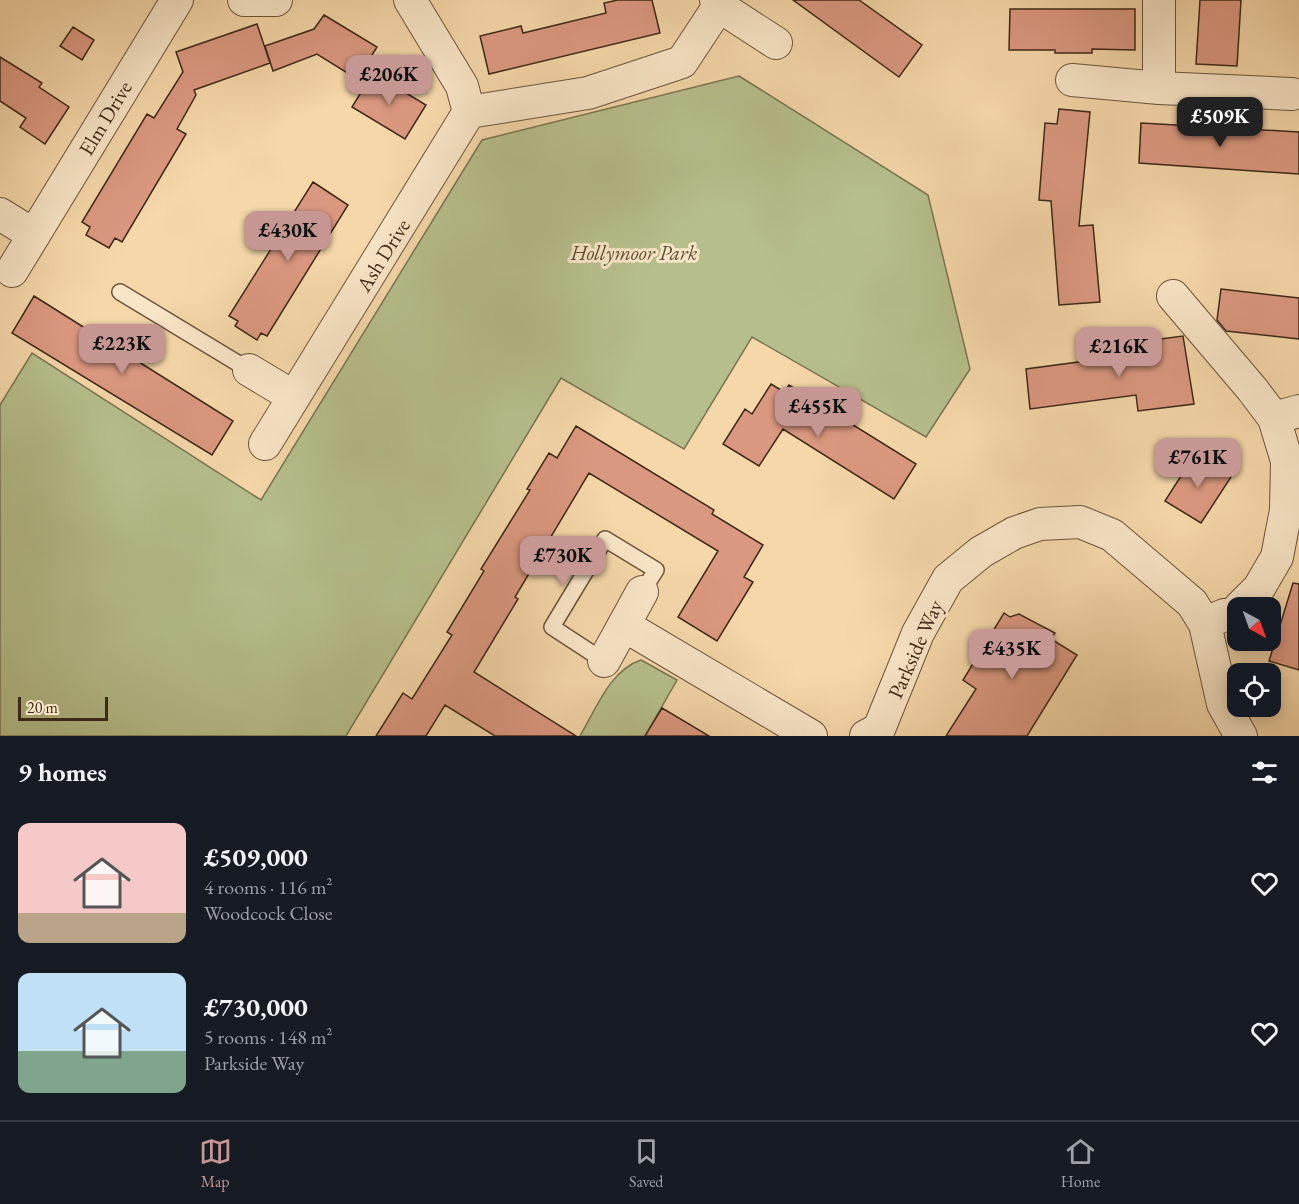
<!DOCTYPE html>
<meta charset="utf-8">
<style>
:root{--surface:#171b24;--page:#242831;--text:#f1f3f6;--muted:#9ea1a6;--line:#363941;--accent:#c59692}
body{margin:0;font-family:"EB Garamond",serif;background:var(--page);color:var(--text);height:100vh;display:flex;flex-direction:column;font-size:22px;white-space:nowrap}
*{box-sizing:border-box;margin:0}
p{font-size:20px;color:var(--muted)}
.icon{flex:none;width:33px;height:33px;fill:none;stroke:currentColor;stroke-width:2;stroke-linecap:round;stroke-linejoin:round}
.map{position:relative;height:736px;overflow:hidden}
.panel{display:flex;flex-direction:column;background:var(--surface);flex:1}
.panel>*{flex:none}
.needle{width:39px;rotate:139deg}
.tools{position:absolute;left:1227px;top:597px;display:grid;gap:12px}
.tools a{display:grid;place-items:center;width:54px;height:54px;border-radius:12px;background:var(--surface);box-shadow:0 3px 15px #0003;font-size:30px}
.scale{position:absolute;left:18px;bottom:15px;width:90px;box-sizing:border-box;padding-left:6px;border:3px solid #3e2817;border-top:0;font-size:16px;line-height:21px;white-space:nowrap;color:#3e2817;-webkit-text-stroke:4px #f8e5c7;paint-order:stroke}
.price{position:absolute;translate:-50% -51px;padding:0 14px;border-radius:12px;background:var(--accent);color:#111;font-size:20px;line-height:39px;filter:drop-shadow(0 2px 3px #0008)}
.price::after{content:'';position:absolute;left:50%;top:36px;width:18px;height:14px;margin-left:-9px;background:inherit;clip-path:polygon(0 0,100% 0,50% 100%)}
.price.selected{background:#222;color:#fff}
ul{padding:0;list-style:none}
li{display:flex;align-items:center;gap:18px;height:150px;padding:0 18px}
li span{display:grid;place-items:center;flex:none;width:168px;height:120px;border-radius:12px;color:#555}
li>.icon{margin-inline-start:auto}
span .icon{width:72px;height:72px;fill:#fffc;stroke-width:1}
li b{font-size:26px}
h2{display:flex;justify-content:space-between;align-items:center;height:72px;padding:0 18px;font-size:26px}
.dock{display:flex;justify-content:space-around;align-items:center;height:84px;border-top:2px solid var(--line);background:var(--surface);font-size:16px;color:var(--muted)}
.dock a{display:grid;justify-items:center;gap:3px}
.dock .selected{color:var(--accent)}
.map>svg:first-child{display:block}
.green{fill:#b6bf8c;stroke:#7a7452;stroke-width:1.5}
.building{fill:#db9880;stroke:#3e2817;stroke-width:1.5}
.lines{fill:none;stroke-linecap:round;stroke-linejoin:round}
.lane-casing{stroke:#6c543c;stroke-width:18}
.street-casing{stroke:#6c543c;stroke-width:34}
.lane{stroke:#f8e5c7;stroke-width:15}
.street{stroke:#f8e5c7;stroke-width:32}
.labels{text-anchor:middle;dominant-baseline:central;stroke-width:6;stroke-linejoin:round;paint-order:stroke}
.street-label{font-size:21px;fill:#3e2817;stroke:#f8e5c7}
.park-label{font-size:21px;font-style:italic;fill:#5c4e34;stroke:#f8e5c7}
</style>
<div class="map">
<svg width="1299" height="736" viewBox="0 0 1299 736">
<rect width="100%" height="100%" fill="#f5d7a9"/>
<filter id="stains"><feTurbulence type="fractalNoise" baseFrequency=".00333" numOctaves="4"/><feColorMatrix values="0 0 0 0 .2 0 0 0 0 .09 0 0 0 0 .02 0 0 0 .5 -.17"/></filter>
<radialGradient id="worn" r=".72"><stop offset=".6" stop-color="#630" stop-opacity="0"/><stop offset="1" stop-color="#630" stop-opacity=".3"/></radialGradient>
<!-- green -->
<path class="green" d="M 739,76 L 928,195 L 970,369 L 926,437 L 752,337 L 684,449 L 561,378 L 346,736 L 0,736 L 0,405 L 32,353 L 261,500 L 482,140 Z
M 641,660 L 677,680 L 645,736 L 580,736 C 596,709 610,670 641,660 Z"/>
<!-- building -->
<path class="building" d="M 618,0 L 652,0 L 660,33 L 489,74 L 480,36 L 521,26 L 523,33 L 606,13 L 604,3 Z
M 793,0 L 859,0 L 922,45 L 899,77 Z
M 1200,0 L 1241,0 L 1237,66 L 1196,64 Z
M 1010,9 L 1135,9 L 1135,50 L 1092,49 L 1092,53 L 1055,53 L 1055,50 L 1009,50 Z
M 324,15 L 377,47 L 357,79 L 317,54 L 273,71 L 265,46 L 314,29 Z
M 257,24 L 270,63 L 194,90 L 196,95 L 177,129 L 186,134 L 122,242 L 115,238 L 109,248 L 86,235 L 90,227 L 82,222 L 147,114 L 154,118 L 183,72 L 176,52 Z
M 73,27 L 94,40 L 82,60 L 60,46 Z
M 0,57 L 42,83 L 39,87 L 69,107 L 45,144 L 20,127 L 26,118 L 0,101 Z
M 373,73 L 426,105 L 405,139 L 352,107 Z
M 1059,109 L 1090,112 L 1079,226 L 1093,225 L 1100,302 L 1059,305 L 1051,201 L 1039,200 L 1045,123 L 1057,124 Z
M 1141,123 L 1299,132 L 1299,174 L 1139,163 Z
M 313,182 L 348,205 L 267,336 L 261,333 L 257,340 L 235,326 L 238,321 L 229,316 Z
M 1221,289 L 1299,298 L 1299,339 L 1226,331 L 1217,320 Z
M 34,296 L 233,421 L 212,455 L 12,333 Z
M 1183,336 L 1194,404 L 1138,411 L 1136,395 L 1030,409 L 1026,369 L 1131,355 L 1130,343 Z
M 771,384 L 784,392 L 789,385 L 916,464 L 894,499 L 783,429 L 759,466 L 723,444 L 745,409 L 752,414 Z
M 576,426 L 714,510 L 712,514 L 763,545 L 744,577 L 753,582 L 717,641 L 678,617 L 718,551 L 589,473 L 515,597 L 518,599 L 474,672 L 576,736 L 495,736 L 445,705 L 426,736 L 376,736 L 403,693 L 412,699 L 452,635 L 447,632 L 484,571 L 481,569 L 530,490 L 527,489 L 549,453 L 557,458 Z
M 1195,454 L 1231,477 L 1201,523 L 1165,501 Z
M 1293,583 L 1299,584 L 1299,670 L 1269,661 Z
M 1004,613 L 1010,617 L 1019,614 L 1055,633 L 1051,639 L 1077,655 L 1027,736 L 946,736 L 976,689 L 963,680 Z
M 662,708 L 709,736 L 645,736 Z"/>
<g class="lines">
<!-- lane casing -->
<g class="lane-casing">
<path id="lane" d="M 120,292 L 249,370
M 604,661 L 552,627 L 605,539 L 656,570 L 642,592"/>
</g>
<!-- street casing -->
<g class="street-casing">
<path id="street" d="M 244,0 L 276,0
M 716,0 L 719,6 L 776,43
M 1072,80 L 1159,88 L 1292,94
M 1159,88 L 1159,0
M 469,112 L 588,93 L 682,62 L 719,6
M 0,214 L 34,235
M 12,271 L 177,0
M 1173,296 L 1252,389 L 1274,418
M 249,370 L 294,397
M 265,444 L 469,112 L 462,86 L 410,0
M 1239,608 L 1259,588 L 1277,557 L 1286,510 L 1287,461 L 1274,418 L 1299,411
M 1224,615 L 1205,624 L 1223,704 L 1241,736
M 625,626 L 811,736
M 604,661 L 642,592
M 866,736 L 879,729 L 918,633 L 948,579 L 981,552 L 1014,533 L 1040,524 L 1080,522 L 1112,535 L 1192,603 L 1205,624"/>
</g>
<!-- lane -->
<use href="#lane" class="lane"/>
<!-- street -->
<use href="#street" class="street"/>
</g>
<g class="labels">
<!-- street labels -->
<g class="street-label">
<text transform="translate(105 118) rotate(-59)">Elm Drive</text>
<text transform="translate(383 255) rotate(-58)">Ash Drive</text>
<text transform="translate(915 649) rotate(-66)">Parkside Way</text>
</g>
<!-- park labels -->
<g class="park-label">
<text x="634" y="252">Hollymoor Park</text>
</g>
</g>
<rect width="100%" height="100%" filter="url(#stains)"/>
<rect width="100%" height="100%" fill="url(#worn)"/>
</svg>
<div class="tools">
<a><svg class="needle" viewBox="-14 -14 28 28"><path d="M0-13l5 13h-10z" fill="#e53935"/><path d="M0 13l5-13h-10z" fill="#9ea1a6"/></svg></a>
<a><svg class="icon" aria-label="locate" viewBox="0 0 24 24"><circle cx="12" cy="12" r="6"/><path d="M12 2v4M12 18v4M2 12h4M18 12h4"/></svg></a>
</div>
<div class="scale">20 m</div>
<b class="price" style="left:389px;top:106px">£206K</b>
<b class="price selected" style="left:1220px;top:148px">£509K</b>
<b class="price" style="left:288px;top:262px">£430K</b>
<b class="price" style="left:122px;top:375px">£223K</b>
<b class="price" style="left:1119px;top:378px">£216K</b>
<b class="price" style="left:818px;top:438px">£455K</b>
<b class="price" style="left:1198px;top:489px">£761K</b>
<b class="price" style="left:563px;top:587px">£730K</b>
<b class="price" style="left:1012px;top:680px">£435K</b>
</div>
<section class="panel">
<h2>9 homes<svg class="icon" aria-label="filters" viewBox="0 0 24 24"><path d="M4 7h16M4 17h16"/><circle cx="9" cy="7" r="2"/><circle cx="15" cy="17" r="2"/></svg></h2>
<ul>
<li><span style="background:linear-gradient(#f6c9c9 75%,#b9a48a 0)"><svg class="icon" aria-label="home" viewBox="0 0 24 24"><path d="M3 11l9-7 9 7M6 9v11h12V9"/></svg></span><div><b>£509,000</b><p>4 rooms · 116 m²</p><p>Woodcock Close</p></div><svg class="icon" aria-label="heart" viewBox="0 0 24 24"><path d="M12 20l-8-8c-3-5 5-10 8-4 3-6 11-1 8 4z"/></svg></li>
<li><span style="background:linear-gradient(#bfe0f5 65%,#7fa58c 0)"><svg class="icon" aria-label="home" viewBox="0 0 24 24"><path d="M3 11l9-7 9 7M6 9v11h12V9"/></svg></span><div><b>£730,000</b><p>5 rooms · 148 m²</p><p>Parkside Way</p></div><svg class="icon" aria-label="heart" viewBox="0 0 24 24"><path d="M12 20l-8-8c-3-5 5-10 8-4 3-6 11-1 8 4z"/></svg></li>
</ul>
</section>
<nav class="dock">
<a class="selected"><svg class="icon" aria-label="map" viewBox="0 0 24 24"><path d="M3 6l6-2 6 2 6-2v14l-6 2-6-2-6 2zM9 4v14M15 6v14"/></svg>Map</a>
<a><svg class="icon" aria-label="saved" viewBox="0 0 24 24"><path d="M7 4h10v16l-5-4-5 4z"/></svg>Saved</a>
<a><svg class="icon" aria-label="home" viewBox="0 0 24 24"><path d="M3 11l9-7 9 7M6 9v11h12V9"/></svg>Home</a>
</nav>
